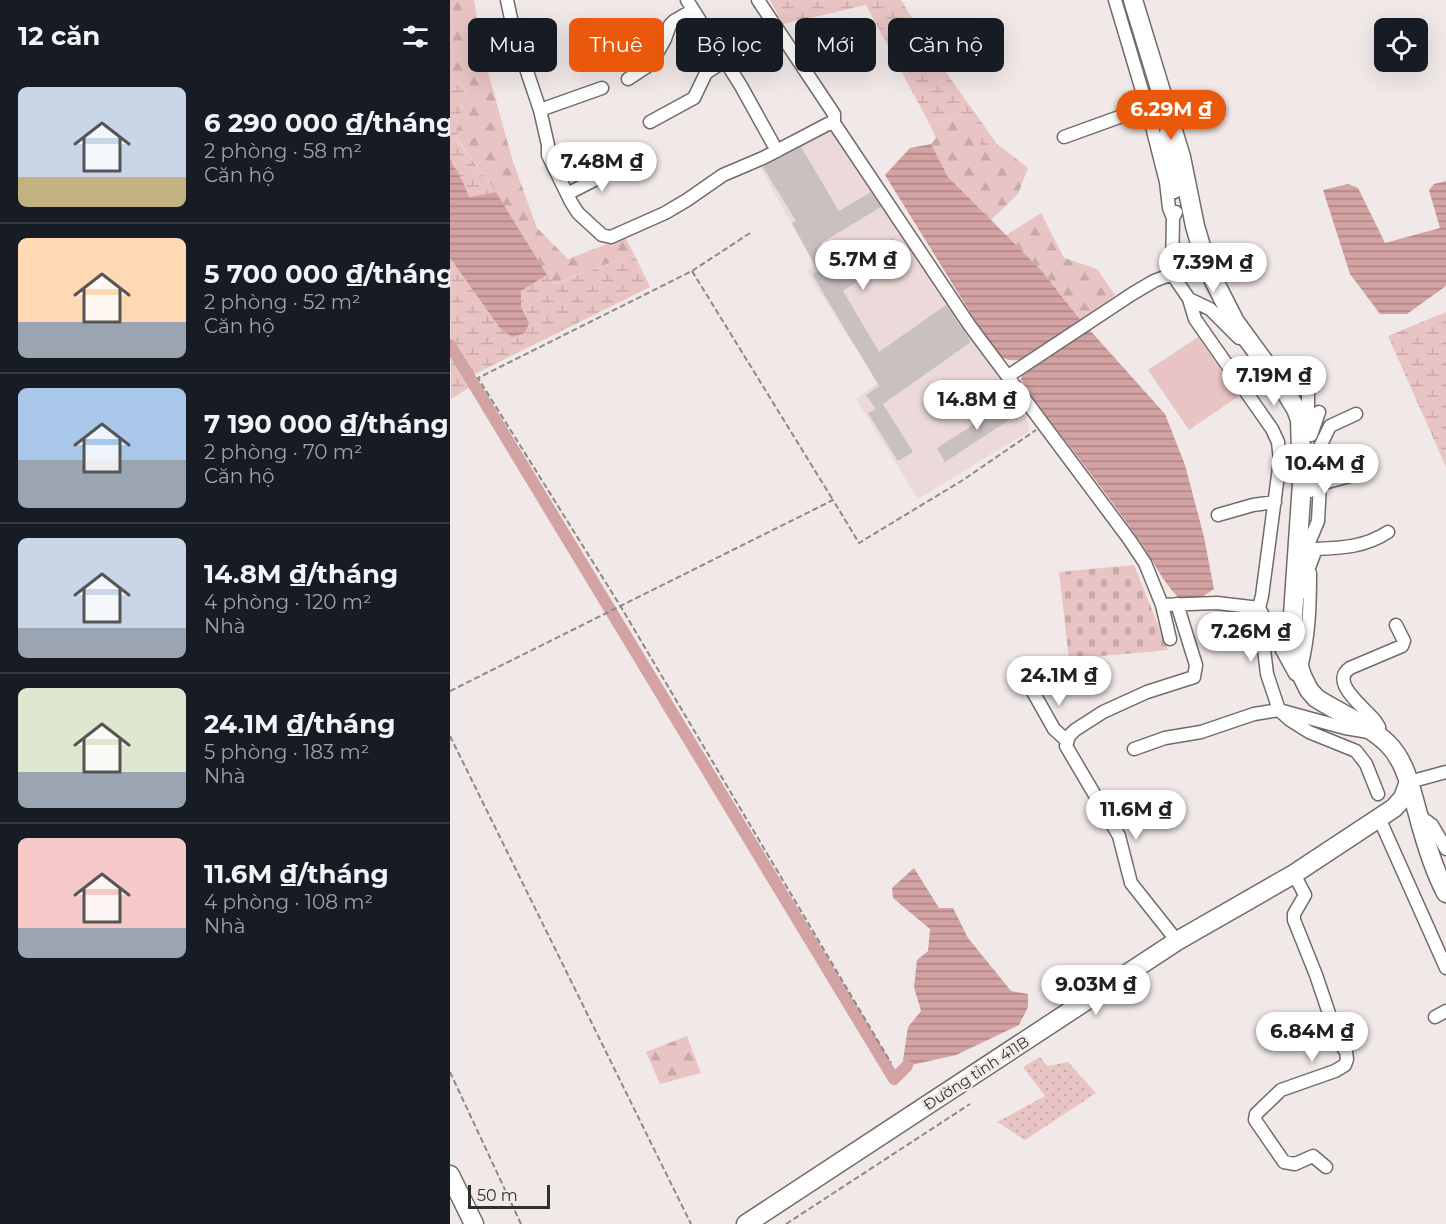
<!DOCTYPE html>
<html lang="vi">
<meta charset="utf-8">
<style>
:root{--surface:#171b24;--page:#20242c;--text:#f1f3f6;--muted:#9ea1a6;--line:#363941;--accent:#ea580c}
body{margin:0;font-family:Montserrat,sans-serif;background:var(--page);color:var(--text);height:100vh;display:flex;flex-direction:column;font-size:22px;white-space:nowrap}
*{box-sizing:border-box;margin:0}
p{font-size:20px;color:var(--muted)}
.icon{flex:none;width:33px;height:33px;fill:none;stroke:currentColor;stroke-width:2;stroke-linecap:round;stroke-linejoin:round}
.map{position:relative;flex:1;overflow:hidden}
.sheet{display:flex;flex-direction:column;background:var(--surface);width:450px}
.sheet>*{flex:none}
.hud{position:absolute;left:18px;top:18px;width:570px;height:54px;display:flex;gap:12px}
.controls{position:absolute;left:924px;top:18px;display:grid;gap:12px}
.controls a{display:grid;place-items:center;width:54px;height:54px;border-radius:9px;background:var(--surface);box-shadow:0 6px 24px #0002;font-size:30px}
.scale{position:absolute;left:18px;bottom:15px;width:82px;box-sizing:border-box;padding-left:6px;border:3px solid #322f2f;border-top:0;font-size:16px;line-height:21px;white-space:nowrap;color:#322f2f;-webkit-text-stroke:4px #f1e8e8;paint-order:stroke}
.price{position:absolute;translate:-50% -51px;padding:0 14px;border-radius:21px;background:#fff;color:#222;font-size:20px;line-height:39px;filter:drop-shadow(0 2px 3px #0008)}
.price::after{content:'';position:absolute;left:50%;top:36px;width:18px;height:14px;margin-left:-9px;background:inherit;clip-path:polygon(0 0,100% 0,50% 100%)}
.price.active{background:var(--accent);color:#fff}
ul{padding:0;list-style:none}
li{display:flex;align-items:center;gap:18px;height:150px;padding:0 18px}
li+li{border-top:2px solid var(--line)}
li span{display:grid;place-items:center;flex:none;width:168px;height:120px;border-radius:9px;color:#555}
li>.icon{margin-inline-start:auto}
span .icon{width:72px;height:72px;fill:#fffc;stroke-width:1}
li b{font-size:26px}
h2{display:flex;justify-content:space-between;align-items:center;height:72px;padding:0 18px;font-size:26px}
.chip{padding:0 21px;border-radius:9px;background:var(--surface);box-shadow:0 6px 24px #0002;font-size:21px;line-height:54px}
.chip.active{background:var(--accent);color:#fff}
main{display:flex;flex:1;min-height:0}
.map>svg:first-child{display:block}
.built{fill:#ecdada}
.grass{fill:url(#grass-dots)}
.forest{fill:url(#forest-firs)}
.wetland{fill:url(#wetland-marsh)}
.cemetery{fill:url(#cemetery-stones)}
.green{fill:#e9c4c4}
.water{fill:url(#water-rules)}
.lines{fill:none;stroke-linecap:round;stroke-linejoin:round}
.canal{stroke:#d3a2a2;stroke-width:12}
.building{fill:#c9c0c0}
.minor-casing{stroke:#726b6a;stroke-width:15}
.secondary-casing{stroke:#726b6a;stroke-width:21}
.path{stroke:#8e8888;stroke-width:2;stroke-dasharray:6 3;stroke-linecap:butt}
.minor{stroke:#fff;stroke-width:12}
.secondary{stroke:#fff;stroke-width:18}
.labels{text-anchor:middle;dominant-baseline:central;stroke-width:5;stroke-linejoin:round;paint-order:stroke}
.street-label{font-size:15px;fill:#322f2f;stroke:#f1e8e8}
</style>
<main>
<section class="sheet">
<h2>12 căn<svg class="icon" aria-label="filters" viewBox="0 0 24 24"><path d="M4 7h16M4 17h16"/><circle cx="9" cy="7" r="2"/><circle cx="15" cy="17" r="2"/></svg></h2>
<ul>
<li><span style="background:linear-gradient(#c9d6e8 75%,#c2b280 0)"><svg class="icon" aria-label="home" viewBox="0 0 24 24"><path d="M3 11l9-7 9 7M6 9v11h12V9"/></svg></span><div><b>6 290 000 ₫/tháng</b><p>2 phòng · 58 m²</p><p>Căn hộ</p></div></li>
<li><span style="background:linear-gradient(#ffd9b3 70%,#9aa5b1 0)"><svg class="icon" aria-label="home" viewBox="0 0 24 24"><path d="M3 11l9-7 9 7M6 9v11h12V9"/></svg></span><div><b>5 700 000 ₫/tháng</b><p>2 phòng · 52 m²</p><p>Căn hộ</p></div></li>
<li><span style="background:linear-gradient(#a9c7e8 60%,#9aa5b1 0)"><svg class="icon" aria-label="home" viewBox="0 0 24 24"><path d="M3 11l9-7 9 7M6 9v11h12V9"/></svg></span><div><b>7 190 000 ₫/tháng</b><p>2 phòng · 70 m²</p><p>Căn hộ</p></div></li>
<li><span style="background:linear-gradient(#c9d6e8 75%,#9aa5b1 0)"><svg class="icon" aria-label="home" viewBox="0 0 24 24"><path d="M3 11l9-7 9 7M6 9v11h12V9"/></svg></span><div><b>14.8M ₫/tháng</b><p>4 phòng · 120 m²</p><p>Nhà</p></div></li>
<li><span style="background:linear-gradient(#dfe7d0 70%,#9aa5b1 0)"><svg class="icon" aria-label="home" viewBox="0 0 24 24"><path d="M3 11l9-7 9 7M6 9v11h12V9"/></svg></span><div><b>24.1M ₫/tháng</b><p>5 phòng · 183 m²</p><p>Nhà</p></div></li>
<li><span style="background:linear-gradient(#f6c9c9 75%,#9aa5b1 0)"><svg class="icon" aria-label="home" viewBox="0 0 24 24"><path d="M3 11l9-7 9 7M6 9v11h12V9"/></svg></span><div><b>11.6M ₫/tháng</b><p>4 phòng · 108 m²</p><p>Nhà</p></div></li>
</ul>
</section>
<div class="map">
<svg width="996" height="1224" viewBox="0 0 996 1224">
<defs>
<pattern id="grass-dots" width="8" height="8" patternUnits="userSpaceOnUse" patternTransform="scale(1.5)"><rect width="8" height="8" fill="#e9c4c4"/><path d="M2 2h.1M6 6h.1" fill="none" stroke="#c8a9a9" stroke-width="1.8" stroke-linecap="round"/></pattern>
<pattern id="forest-firs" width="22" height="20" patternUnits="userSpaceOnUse" patternTransform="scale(1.5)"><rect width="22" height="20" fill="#e9c4c4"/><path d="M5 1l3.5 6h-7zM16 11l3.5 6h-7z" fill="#c8a9a9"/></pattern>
<pattern id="wetland-marsh" width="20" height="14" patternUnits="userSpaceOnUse" patternTransform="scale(1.5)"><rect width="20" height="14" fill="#e9c4c4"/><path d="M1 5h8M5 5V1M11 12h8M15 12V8" fill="none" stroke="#c8a9a9"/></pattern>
<pattern id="cemetery-stones" width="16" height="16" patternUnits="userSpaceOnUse" patternTransform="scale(1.5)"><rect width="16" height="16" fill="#e9c4c4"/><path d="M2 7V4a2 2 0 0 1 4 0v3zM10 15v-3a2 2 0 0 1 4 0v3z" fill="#c8a9a9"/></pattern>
<pattern id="water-rules" width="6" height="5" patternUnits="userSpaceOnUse" patternTransform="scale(1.5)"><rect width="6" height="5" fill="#d3a2a2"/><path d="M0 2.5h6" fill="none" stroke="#ac8484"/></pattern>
</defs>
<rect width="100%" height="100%" fill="#f1e8e8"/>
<!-- built -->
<path class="built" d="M 382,128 L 514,323 L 579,424 L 578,432 L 468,499 L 406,399 L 428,383 L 357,272 L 365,266 L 309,165 Z"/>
<!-- grass -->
<path class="grass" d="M 590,1057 L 597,1066 L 618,1062 L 646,1093 L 575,1140 L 547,1122 L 595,1096 L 573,1067 Z"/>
<!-- forest -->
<path class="forest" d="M 0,0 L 24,0 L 33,54 L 63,162 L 87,228 L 118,259 L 175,237 L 184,254 L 104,284 L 97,275 L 46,192 L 7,139 L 9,121 L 16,90 L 0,75 Z
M 513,115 L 536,152 L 547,144 L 578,168 L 568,194 L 541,220 L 498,177 L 481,144 L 486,138 L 479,123 Z
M 591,213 L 614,258 L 647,269 L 665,295 L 631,321 L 592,271 L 556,235 Z
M 237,1036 L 251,1073 L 210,1084 L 196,1052 Z"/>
<!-- wetland -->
<path class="wetland" d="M 320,0 L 451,0 L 495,71 L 547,144 L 536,153 L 512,115 L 479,123 L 416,5 L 333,24 Z
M 0,73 L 16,90 L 9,121 L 7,140 L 46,192 L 19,197 L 13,182 L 0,159 Z
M 184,254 L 200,287 L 17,378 L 22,386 L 1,399 L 0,258 L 49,327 L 62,336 L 71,307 L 71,291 L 97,275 L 105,284 Z
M 996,312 L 996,467 L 938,336 Z"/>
<!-- cemetery -->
<path class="cemetery" d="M 684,565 L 718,650 L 619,659 L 609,572 Z"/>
<!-- green -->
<path class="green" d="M 748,337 L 789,396 L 739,430 L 698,370 Z"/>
<!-- water -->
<path class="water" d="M 481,144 L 498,177 L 592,271 L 631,321 L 574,359 C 557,362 555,360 543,349 L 435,175 L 460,148 Z
M 0,159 L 13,182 L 19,197 L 46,192 L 97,275 L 71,291 L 71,307 L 79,323 L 75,333 L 62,337 L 49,327 L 0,258 Z
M 996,181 L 996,286 L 957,314 L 930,314 L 900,274 L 873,190 L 898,184 L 908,188 L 935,243 L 990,228 L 979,190 L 984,184 Z
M 637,327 L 715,414 L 735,465 L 754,537 L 764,589 L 752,597 L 728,597 C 711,580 703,559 689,540 C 653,488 614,439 575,389 L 571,379 L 575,369 Z
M 464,868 L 489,908 L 503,908 L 518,938 L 561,991 L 578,994 L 578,1007 L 569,1025 L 506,1055 L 457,1066 L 453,1060 L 458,1027 L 471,1011 L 464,987 L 467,960 L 478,951 L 480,929 L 443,898 L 442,888 Z"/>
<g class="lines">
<!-- canal -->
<path class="canal" d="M 0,345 L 444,1079 L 457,1066"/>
</g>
<!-- building -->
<path class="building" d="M 351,147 L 389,211 L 421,192 L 431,207 L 371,243 L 389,274 L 443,238 L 452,251 L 393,291 L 429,352 L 496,305 L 521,342 L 433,404 L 463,452 L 448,461 L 418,413 L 426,409 L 416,395 L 429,386 L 362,274 L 368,271 L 342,223 L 346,221 L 313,167 Z
M 560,401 L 568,414 L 495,462 L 487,448 Z"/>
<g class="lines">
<!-- minor casing -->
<g class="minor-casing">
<path id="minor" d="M 57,0 L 64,33 L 90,110 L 152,88
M 237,0 L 291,86 L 327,151
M 308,0 L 384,114 L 384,123
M 665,0 L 697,107 L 716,182 L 719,208 L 723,218
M 178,79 L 201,64 L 215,39 L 220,25 L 224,21 L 243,10
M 90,110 L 98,145 L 98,155 L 121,202 L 128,213 L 152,235 L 161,237 L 215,213 L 237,200 L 273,175 L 313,158 L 378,124 L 384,123 L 520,326 L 679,539 L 695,563 L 712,605 L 767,603 L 809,608 L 817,674 L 829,710 L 840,720 L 859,732 L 906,751 L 916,764 L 928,794
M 200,122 L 244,98 L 256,73 L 276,60
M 716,132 L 725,192
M 614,137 L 697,107
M 117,194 L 156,174 L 176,167
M 722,274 L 723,218 L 726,212
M 789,338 L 760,309 L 739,299 L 745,319 L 822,429 L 828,442 L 830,460 L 812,596 L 809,608 L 845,674
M 558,376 L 682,294 L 704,281 L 722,274 L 739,299
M 856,431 L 858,424 L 858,392
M 861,435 L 869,412
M 854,480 L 880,426 L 906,414
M 860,491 L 871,468
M 768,515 L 803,505 L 825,502
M 853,557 L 868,521 L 870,484 L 907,474
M 849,594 L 866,549 C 892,548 915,547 938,532
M 727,604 L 746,665 L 744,677 L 697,692 L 653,712 L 625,730 L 619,736 L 616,746 L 669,836 L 681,883 L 727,941
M 712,605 L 720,639
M 851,668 C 859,636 860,606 860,573
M 582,690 L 604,729 L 616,740
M 684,749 L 715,738 L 751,732 L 804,714 L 829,710 L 895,728 L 925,733 L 929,727 L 926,722 C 918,710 878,683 900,668 L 952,646 L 954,641 L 946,625
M 959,782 L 996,772
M 967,814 L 982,825 L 996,849
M 929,818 L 996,968
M 844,874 L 855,895 L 844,914 L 844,920 L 866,975 L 888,1040 L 896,1052 L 897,1059 L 895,1065 L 885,1071 L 831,1090 L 806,1114 L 805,1120 L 834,1162 L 845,1164 L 863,1156 L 876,1167
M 985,1017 L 996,1011"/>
</g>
<!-- secondary casing -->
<g class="secondary-casing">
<path id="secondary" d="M 683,0 L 731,157 L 745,226 L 757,267 L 785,322 L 832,386 L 846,409 L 850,420 L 852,483 L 843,615 L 844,637 L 845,654 L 852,676 L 859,690 L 866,698 C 889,713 917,724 937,743 C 956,761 961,790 968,814 C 975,841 983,868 996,893
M 0,1175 L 24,1224
M 296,1224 L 727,941 L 844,874 L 944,808 L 953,798 L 959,782"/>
</g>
<!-- path -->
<path class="path" d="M 300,233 L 242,271 L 28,378 L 171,607 L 441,1063
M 242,271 L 383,500
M 0,691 L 383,500 L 409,543 L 513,480 L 586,430
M 0,736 L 241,1224
M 0,1072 L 71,1224
M 336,1224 L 520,1104"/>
<!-- minor -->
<use href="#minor" class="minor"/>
<!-- secondary -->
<use href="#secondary" class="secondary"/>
</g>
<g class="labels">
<!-- street labels -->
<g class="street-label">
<text transform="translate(526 1073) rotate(-33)">Đường tỉnh 411B</text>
</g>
</g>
</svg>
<div class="controls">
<a><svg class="icon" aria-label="locate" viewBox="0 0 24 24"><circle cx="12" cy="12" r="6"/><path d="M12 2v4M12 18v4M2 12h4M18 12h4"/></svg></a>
</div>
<div class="scale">50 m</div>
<b class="price active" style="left:721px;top:141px">6.29M ₫</b>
<b class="price" style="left:152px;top:193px">7.48M ₫</b>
<b class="price" style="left:413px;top:291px">5.7M ₫</b>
<b class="price" style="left:763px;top:294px">7.39M ₫</b>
<b class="price" style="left:824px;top:407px">7.19M ₫</b>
<b class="price" style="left:527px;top:431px">14.8M ₫</b>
<b class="price" style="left:875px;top:495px">10.4M ₫</b>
<b class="price" style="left:801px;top:663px">7.26M ₫</b>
<b class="price" style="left:609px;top:707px">24.1M ₫</b>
<b class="price" style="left:686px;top:841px">11.6M ₫</b>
<b class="price" style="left:646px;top:1016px">9.03M ₫</b>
<b class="price" style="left:862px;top:1063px">6.84M ₫</b>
<div class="hud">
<a class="chip">Mua</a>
<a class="chip active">Thuê</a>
<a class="chip">Bộ lọc</a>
<a class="chip">Mới</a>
<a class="chip">Căn hộ</a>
</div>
</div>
</main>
